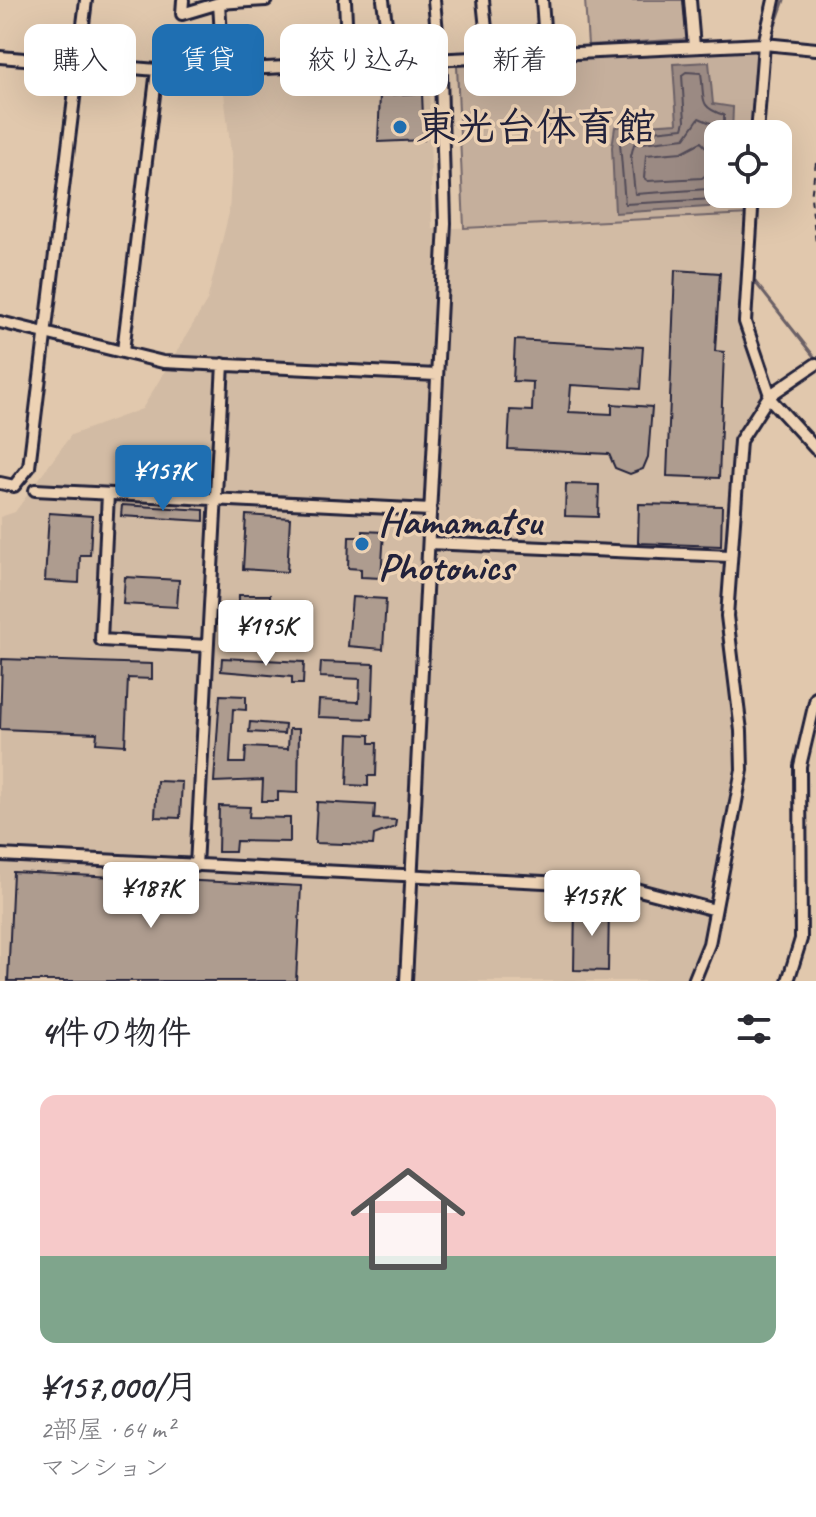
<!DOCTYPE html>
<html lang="ja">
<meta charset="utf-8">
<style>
:root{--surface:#fff;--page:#f2f2f3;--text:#2b2b33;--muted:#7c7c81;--line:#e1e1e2;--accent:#1f6fb2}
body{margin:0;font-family:Caveat,"Klee One",sans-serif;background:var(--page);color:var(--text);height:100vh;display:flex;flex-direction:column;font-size:30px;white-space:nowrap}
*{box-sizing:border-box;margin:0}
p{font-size:26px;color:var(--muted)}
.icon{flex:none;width:44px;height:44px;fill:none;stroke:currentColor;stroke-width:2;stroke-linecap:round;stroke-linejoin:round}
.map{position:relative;height:981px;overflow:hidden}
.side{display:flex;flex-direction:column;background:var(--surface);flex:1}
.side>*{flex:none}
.hud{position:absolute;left:24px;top:24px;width:768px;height:72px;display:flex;gap:16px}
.tools{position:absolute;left:704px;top:120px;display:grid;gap:16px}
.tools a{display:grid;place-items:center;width:88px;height:88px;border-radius:16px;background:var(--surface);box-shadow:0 8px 32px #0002;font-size:40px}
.price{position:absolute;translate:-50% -68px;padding:0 18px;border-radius:8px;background:#fff;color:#222;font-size:26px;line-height:52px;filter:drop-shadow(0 2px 4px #0008)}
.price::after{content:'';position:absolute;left:50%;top:48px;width:24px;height:18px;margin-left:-12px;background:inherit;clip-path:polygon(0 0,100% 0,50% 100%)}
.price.active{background:var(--accent);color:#fff}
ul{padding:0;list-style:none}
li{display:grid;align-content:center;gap:16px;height:424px;padding:0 40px}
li+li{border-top:2px solid var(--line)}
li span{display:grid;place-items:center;height:248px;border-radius:16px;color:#555}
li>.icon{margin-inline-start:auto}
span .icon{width:144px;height:144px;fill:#fffc;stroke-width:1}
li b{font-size:34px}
h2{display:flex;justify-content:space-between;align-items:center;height:96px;padding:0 40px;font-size:34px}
.chip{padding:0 28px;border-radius:16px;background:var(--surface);box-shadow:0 8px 32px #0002;font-size:28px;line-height:72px}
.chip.active{background:var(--accent);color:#fff}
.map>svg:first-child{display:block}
.built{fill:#d2bba4}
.green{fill:#c5af9c;stroke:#74686c;stroke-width:2}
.water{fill:#9b8a83;stroke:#6b6066;stroke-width:2}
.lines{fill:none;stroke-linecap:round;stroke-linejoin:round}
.shore{stroke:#524c58;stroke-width:2}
.stream{stroke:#6b6066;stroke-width:3}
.building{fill:#ae9c8f;stroke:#22223b;stroke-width:2}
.minor-casing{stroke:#22223b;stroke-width:16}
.path{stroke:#22223b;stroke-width:2;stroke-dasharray:6 6;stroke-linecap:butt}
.minor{stroke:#edd2b4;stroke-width:10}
.poi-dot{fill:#1f6fb2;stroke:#edd2b4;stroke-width:3}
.labels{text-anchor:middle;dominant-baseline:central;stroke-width:7;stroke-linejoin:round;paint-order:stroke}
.poi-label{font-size:40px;font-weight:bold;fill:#22223b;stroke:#edd2b4;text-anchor:start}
</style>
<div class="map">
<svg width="816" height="981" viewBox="0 0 816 981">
<rect width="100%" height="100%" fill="#e1c8ad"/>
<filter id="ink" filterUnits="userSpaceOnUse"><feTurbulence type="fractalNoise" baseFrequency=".0125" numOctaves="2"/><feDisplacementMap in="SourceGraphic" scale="16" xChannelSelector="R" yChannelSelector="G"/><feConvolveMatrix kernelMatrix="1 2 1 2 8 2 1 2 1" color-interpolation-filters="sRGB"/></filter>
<g filter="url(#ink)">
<!-- built -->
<path class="built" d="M 358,71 L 359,75 L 425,72 L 429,76 L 432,229 L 750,214 L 740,318 L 763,396 L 741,428 L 732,452 L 723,606 L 738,764 L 704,939 L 686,981 L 0,981 L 0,517 L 15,512 L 71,435 L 142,409 L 207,301 L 229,213 L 232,162 L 222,76 Z"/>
<!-- green -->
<path class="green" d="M 585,0 L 686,0 L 688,39 L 588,45 Z
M 754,47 L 757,50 L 753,134 L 718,134 L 718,194 L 751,194 L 750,214 L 464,228 L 457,66 Z"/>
<!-- water -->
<path class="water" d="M 709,62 L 713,104 L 733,107 L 732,134 L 718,134 L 718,194 L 727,194 L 723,206 L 615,213 L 612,147 L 615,127 L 677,123 L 673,64 Z"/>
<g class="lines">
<!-- shore -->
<path class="shore" d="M 718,144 L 713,124 L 699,118 L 685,138 L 634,144 L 631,156 L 635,194 L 708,189 L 718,179
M 718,160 L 701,142 L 682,152 L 646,155 L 644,178 L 648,181 L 702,178 L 718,166
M 719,194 L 714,199 L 625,204 L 620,143 L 624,134 L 683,128 L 685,121 L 682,75 L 686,72 L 701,73 C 705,98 697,107 724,115 L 724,134"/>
<!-- stream -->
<path class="stream" d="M 773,31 L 784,0
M 752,278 L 816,359"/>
</g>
<!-- building -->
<path class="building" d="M 422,93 L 424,140 L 378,142 L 380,95 Z
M 675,270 L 720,273 L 715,351 L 724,352 L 719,478 L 667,476 Z
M 515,340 L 643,347 L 640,389 L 571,385 L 569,412 L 612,414 L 612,404 L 652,407 L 648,457 L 643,469 L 630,474 L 615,468 L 609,454 L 508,449 L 510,410 L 532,411 L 533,382 L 513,381 Z
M 566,484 L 599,485 L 598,517 L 565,516 Z
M 639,504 L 722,506 L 721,546 L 638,543 Z
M 122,505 L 204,510 L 204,521 L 121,516 Z
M 49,513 L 92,516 L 90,555 L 80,555 L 79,583 L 45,581 Z
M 246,515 L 290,518 L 287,572 L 243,569 Z
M 363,531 L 384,532 L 381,578 L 361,577 L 361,569 L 348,568 L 349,537 L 363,537 Z
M 125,577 L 179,580 L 177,607 L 123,604 Z
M 239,595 L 270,595 L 269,641 L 238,640 Z
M 352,597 L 386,599 L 383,649 L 348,646 Z
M 222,658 L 304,662 L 303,684 L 292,684 L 292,677 L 221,671 Z
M 2,659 L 152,664 L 152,679 L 128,678 L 125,745 L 96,743 L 97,733 L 0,729 Z
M 321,662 L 374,664 L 372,719 L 318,717 L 319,700 L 359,702 L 360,679 L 320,677 Z
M 220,695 L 246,696 L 246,710 L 233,709 L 230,763 L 245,763 L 246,747 L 288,749 L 289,729 L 299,729 L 298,793 L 278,792 L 278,801 L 262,801 L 263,780 L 214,782 Z
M 250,722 L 285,725 L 284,734 L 249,732 Z
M 349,734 L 370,735 L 370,743 L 377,743 L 376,776 L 368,776 L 368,786 L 347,785 Z
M 157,781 L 182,782 L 180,818 L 155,817 Z
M 317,802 L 375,805 L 374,819 L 396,820 L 395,827 L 374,835 L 373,845 L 315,843 Z
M 219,806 L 250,807 L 249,817 L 290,818 L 290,842 L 236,841 L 235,852 L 218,852 Z
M 13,872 L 301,886 L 296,981 L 8,981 Z
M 575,904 L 609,905 L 608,971 L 574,970 Z"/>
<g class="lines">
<!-- minor casing -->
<g class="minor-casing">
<path id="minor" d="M 183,0 L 182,14 L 219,3 L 266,0
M 345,0 L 348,64
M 383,0 L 391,63
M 483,0 L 489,58
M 542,0 L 546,55
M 690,0 L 694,47
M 219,3 L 223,70
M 0,57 L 157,70 L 223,70 L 764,44 L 816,49
M 757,134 L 764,44 L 774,0
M 753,194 L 745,322 L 772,401 L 816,449
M 0,322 L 163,362 L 437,375
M 123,351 L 157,70
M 0,483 L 14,486 L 29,467 L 86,0
M 35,490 L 430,510
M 108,494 L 101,640 L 207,646
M 429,543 L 730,556
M 0,855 L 624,886 L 715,910
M 196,866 L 223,364
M 406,981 L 445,223 L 441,75 L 434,0
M 694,981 L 709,944 L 742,770 L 741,731 L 727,616 L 740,441 L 769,396 L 816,364
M 788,981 L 801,939 L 800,766 L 816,698"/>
</g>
<!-- path -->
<path class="path" d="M 816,163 L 811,197 L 816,243"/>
<!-- minor -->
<use href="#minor" class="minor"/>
</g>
</g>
<!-- markers -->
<g class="poi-dot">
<circle cx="400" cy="127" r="8"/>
<circle cx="362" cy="544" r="8"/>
</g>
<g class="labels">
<!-- poi labels -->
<g class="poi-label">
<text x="416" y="127">東光台体育館</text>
<text x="378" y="521">Hamamatsu<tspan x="378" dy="46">Photonics</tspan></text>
</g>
</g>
</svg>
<div class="tools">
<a><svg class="icon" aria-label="locate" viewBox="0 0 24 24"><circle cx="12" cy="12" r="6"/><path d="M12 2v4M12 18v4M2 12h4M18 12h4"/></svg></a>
</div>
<b class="price active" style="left:163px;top:513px">¥157K</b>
<b class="price" style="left:266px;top:668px">¥195K</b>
<b class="price" style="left:151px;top:930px">¥187K</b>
<b class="price" style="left:592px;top:938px">¥157K</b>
<div class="hud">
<a class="chip">購入</a>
<a class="chip active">賃貸</a>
<a class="chip">絞り込み</a>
<a class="chip">新着</a>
</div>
</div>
<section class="side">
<h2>4件の物件<svg class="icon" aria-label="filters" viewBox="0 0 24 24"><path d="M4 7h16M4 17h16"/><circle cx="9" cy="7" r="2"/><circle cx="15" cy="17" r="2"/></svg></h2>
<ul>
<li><span style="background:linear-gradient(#f6c9c9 65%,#7fa58c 0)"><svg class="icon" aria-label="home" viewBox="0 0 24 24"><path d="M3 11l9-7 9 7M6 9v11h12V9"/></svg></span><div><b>¥157,000/月</b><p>2部屋 · 64 m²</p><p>マンション</p></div></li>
</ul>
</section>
